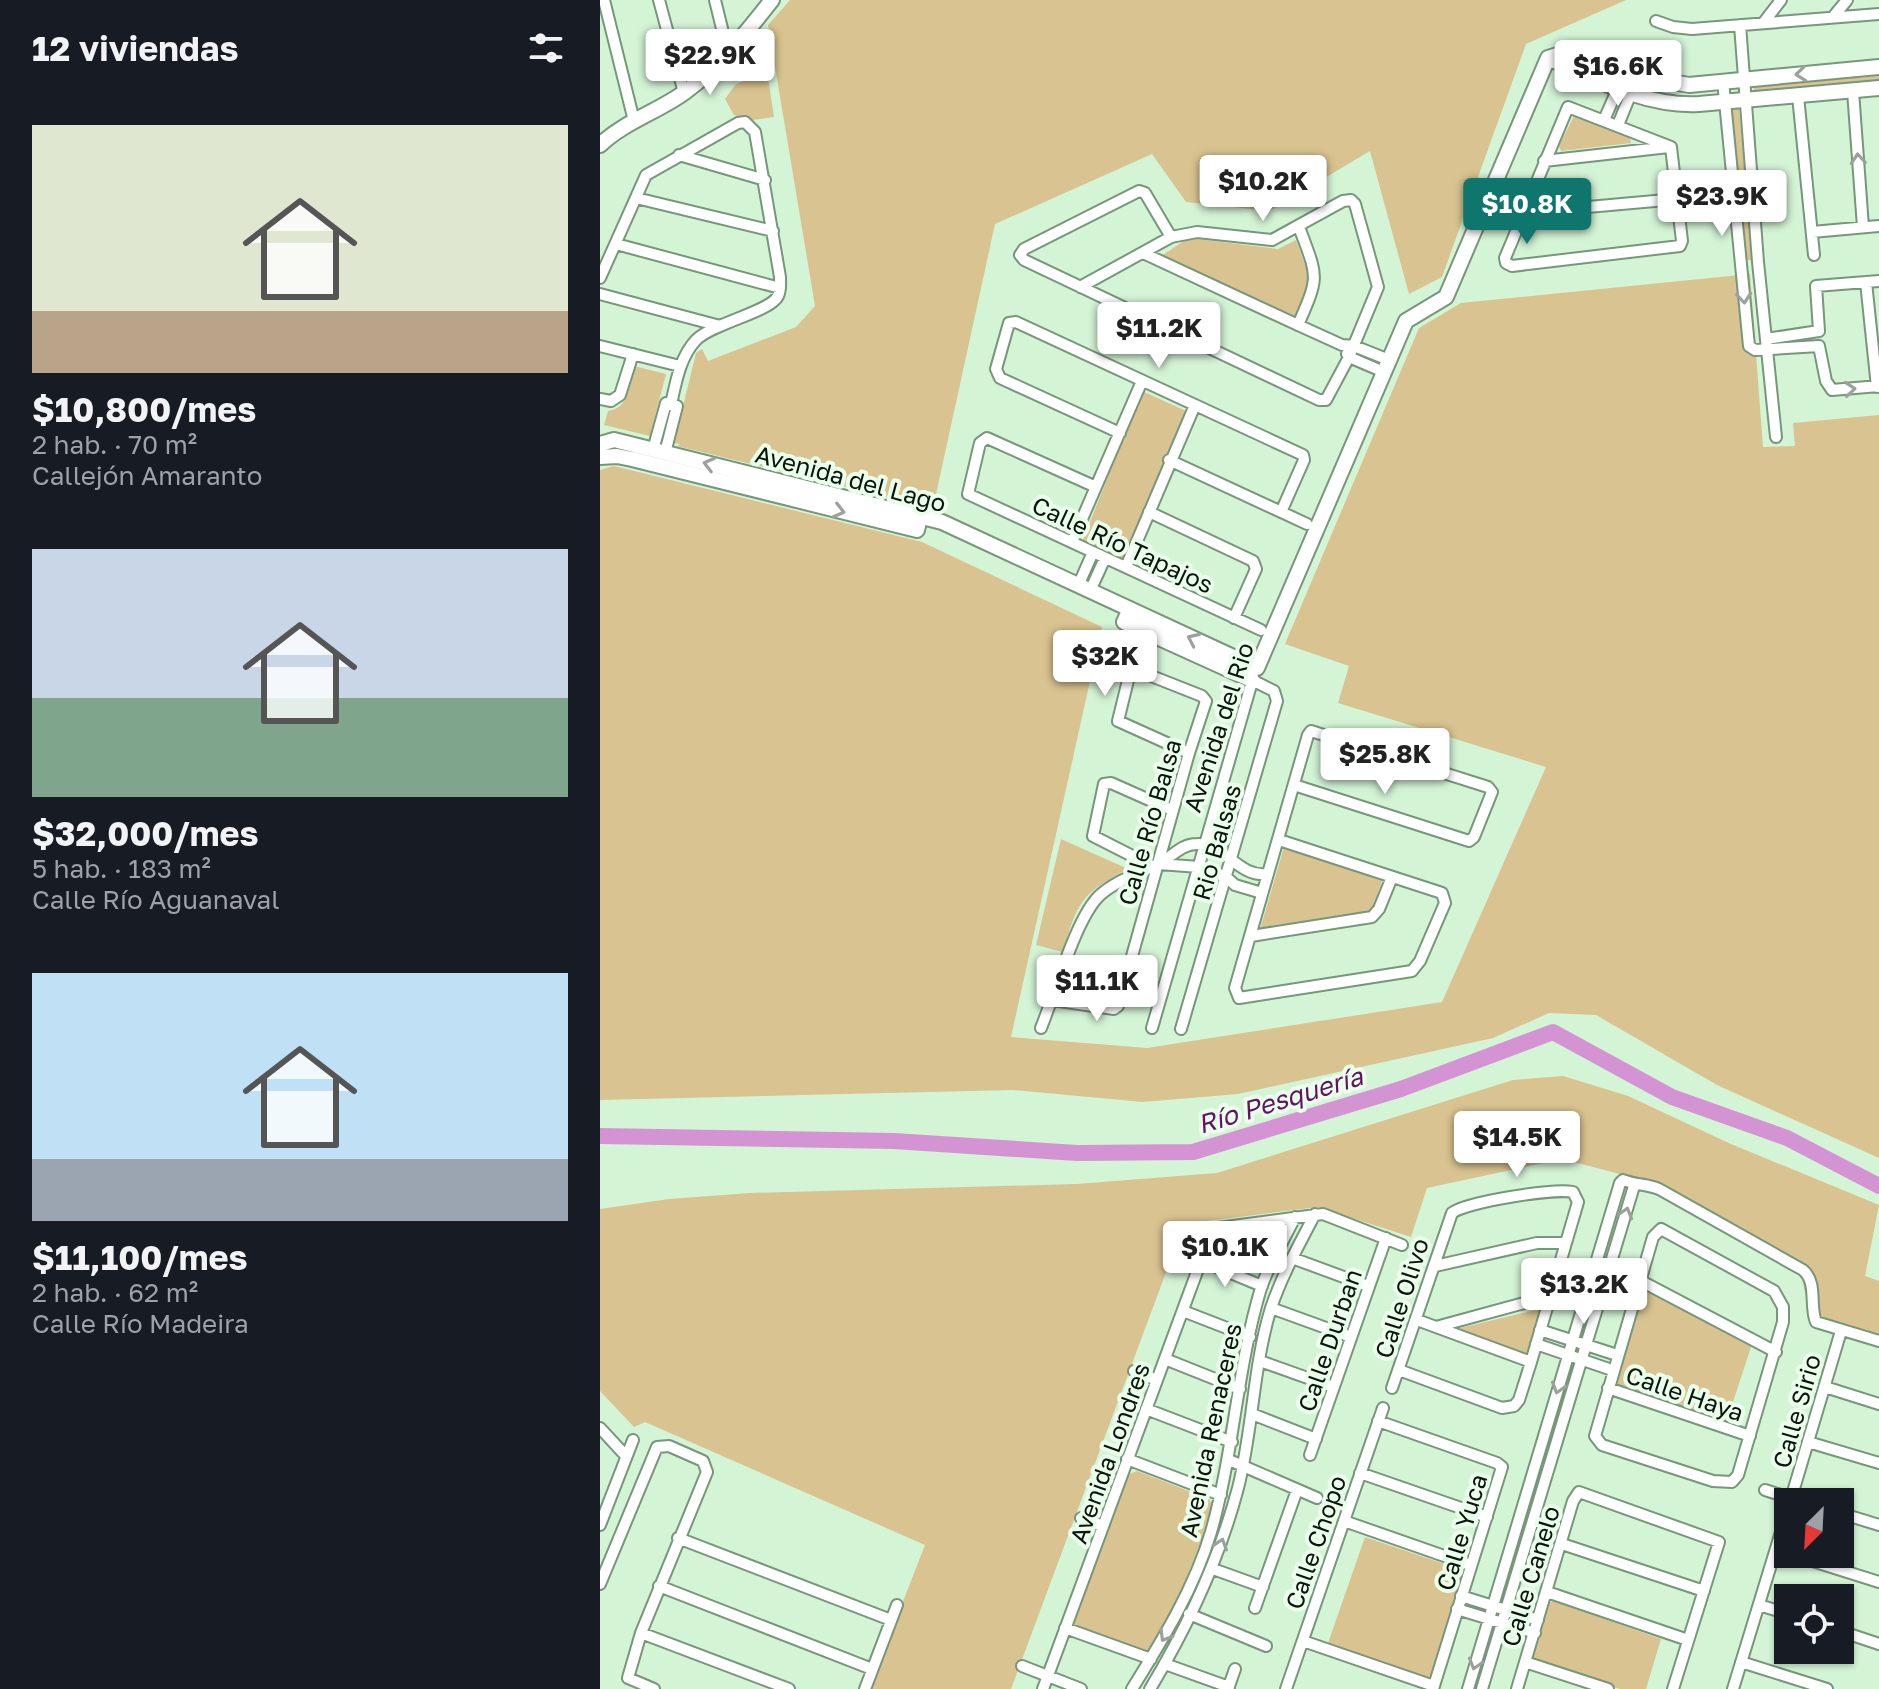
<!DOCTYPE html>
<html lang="es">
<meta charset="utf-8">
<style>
:root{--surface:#171b24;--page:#242831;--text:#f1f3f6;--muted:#9ea1a6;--accent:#0f766e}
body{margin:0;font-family:"Golos Text",sans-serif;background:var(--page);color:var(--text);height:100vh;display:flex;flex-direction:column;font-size:30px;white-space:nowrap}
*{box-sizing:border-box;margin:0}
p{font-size:26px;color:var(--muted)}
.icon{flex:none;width:44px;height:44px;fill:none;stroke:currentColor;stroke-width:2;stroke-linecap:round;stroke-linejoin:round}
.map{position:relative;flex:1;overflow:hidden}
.drawer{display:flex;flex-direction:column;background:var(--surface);width:600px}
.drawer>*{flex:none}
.needle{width:52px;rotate:204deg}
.controls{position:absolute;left:1174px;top:1488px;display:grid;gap:16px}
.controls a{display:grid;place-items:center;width:80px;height:80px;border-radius:0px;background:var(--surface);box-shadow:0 2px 6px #0004;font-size:40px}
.price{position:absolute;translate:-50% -68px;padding:0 18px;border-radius:8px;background:#fff;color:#222;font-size:26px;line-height:52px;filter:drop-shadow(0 2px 4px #0008)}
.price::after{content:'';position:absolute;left:50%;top:48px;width:24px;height:18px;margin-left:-12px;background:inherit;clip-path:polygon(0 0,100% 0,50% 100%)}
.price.selected{background:var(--accent);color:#fff}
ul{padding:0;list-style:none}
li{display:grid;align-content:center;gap:16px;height:424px;padding:0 32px}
li span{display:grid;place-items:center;height:248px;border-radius:0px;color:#555}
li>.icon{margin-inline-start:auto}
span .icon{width:144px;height:144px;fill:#fffc;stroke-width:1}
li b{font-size:34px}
h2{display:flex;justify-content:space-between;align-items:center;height:96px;padding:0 32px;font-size:34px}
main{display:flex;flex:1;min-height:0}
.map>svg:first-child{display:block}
.green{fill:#d9c390}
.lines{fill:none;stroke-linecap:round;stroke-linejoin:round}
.river{stroke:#d494d3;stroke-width:16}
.street-casing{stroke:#77967a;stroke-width:14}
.secondary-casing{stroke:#77967a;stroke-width:18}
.street{stroke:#fff;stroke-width:10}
.secondary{stroke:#fff;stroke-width:14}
.oneway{stroke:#9da19d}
.labels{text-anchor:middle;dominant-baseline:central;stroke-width:8;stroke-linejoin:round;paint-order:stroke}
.street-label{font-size:24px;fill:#0a150b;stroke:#eafeeb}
.water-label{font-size:26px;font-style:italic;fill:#601462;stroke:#eafeeb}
</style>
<main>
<section class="drawer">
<h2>12 viviendas<svg class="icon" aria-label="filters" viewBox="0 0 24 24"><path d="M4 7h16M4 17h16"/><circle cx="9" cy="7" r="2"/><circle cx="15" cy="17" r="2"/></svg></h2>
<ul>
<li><span style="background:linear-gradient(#dfe7d0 75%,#b9a48a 0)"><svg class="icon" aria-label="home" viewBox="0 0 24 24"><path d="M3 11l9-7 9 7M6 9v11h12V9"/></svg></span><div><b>$10,800/mes</b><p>2 hab. · 70 m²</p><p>Callejón Amaranto</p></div></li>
<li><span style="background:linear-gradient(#c9d6e8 60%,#7fa58c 0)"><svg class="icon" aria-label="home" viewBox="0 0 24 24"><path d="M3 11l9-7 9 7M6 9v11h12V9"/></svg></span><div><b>$32,000/mes</b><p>5 hab. · 183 m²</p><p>Calle Río Aguanaval</p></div></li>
<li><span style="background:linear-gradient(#bfe0f5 75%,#9aa5b1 0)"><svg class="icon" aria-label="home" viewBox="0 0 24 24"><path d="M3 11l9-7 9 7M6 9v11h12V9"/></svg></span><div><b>$11,100/mes</b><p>2 hab. · 62 m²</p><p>Calle Río Madeira</p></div></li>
</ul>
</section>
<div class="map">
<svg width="1279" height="1689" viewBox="0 0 1279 1689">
<rect width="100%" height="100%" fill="#d4f4d6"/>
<!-- green -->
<path class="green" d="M 190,0 L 1026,0 L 926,44 L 842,277 L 809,294 L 770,151 L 669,211 L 586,202 L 552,154 L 395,224 L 333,508 L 77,446 L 80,444 L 74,443 L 96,353 L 102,349 L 108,361 L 196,327 L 215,306 L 168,25 Z
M 167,71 L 174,117 L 153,120 L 134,115 L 125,99 L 136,84 Z
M 1279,76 L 1279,84 L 1153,98 L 1154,86 Z
M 1139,109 L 1153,260 L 1143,260 L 1129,110 Z
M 974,116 L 1030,138 L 1031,143 L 961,151 L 959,146 Z
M 588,238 L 678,249 L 696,240 L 711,281 L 695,320 L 560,257 Z
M 1150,274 L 1163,447 L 1195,446 L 1193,423 L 1279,415 L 1279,1158 L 1117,1085 L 996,1015 L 949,1013 L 893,1038 L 638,1094 L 543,1102 L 412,1090 L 0,1100 L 0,470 L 14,466 L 322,542 L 502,627 L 411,1037 L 547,1048 L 842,1002 L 946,767 L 738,703 L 749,666 L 685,644 L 819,328 L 861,303 Z
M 34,366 L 66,374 L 50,436 L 4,425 L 8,411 C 29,409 30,383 34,366 Z
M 542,391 L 586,411 L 525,561 L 482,542 Z
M 461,839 L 528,869 C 481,893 477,903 463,952 L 436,945 Z
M 684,847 L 782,881 L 771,912 L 659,933 Z
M 963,1076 L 1028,1096 L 1131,1144 L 1279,1205 L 1265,1276 L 1279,1281 L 1279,1336 L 1210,1316 L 1201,1274 L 1039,1179 L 962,1159 L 827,1188 L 811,1237 L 718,1207 L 584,1224 L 411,1689 L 269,1689 L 325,1545 L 45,1422 L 34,1427 L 0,1391 L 0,1209 L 69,1199 L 150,1193 L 477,1184 L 617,1173 L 913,1080 Z
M 1044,1288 L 1151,1347 L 1126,1423 L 1016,1386 Z
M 940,1309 L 926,1356 L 856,1329 Z
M 537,1471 L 609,1499 L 613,1507 C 596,1557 577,1605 551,1651 L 543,1652 L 475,1628 L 472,1621 L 527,1475 Z
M 765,1537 L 859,1569 L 862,1574 L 830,1678 L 825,1680 L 727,1646 Z
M 953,1601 L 1061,1639 L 1046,1689 L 1020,1689 L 935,1662 L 932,1656 L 946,1605 Z"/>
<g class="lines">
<!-- river -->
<path class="river" d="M 0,1136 L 294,1141 L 477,1153 L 593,1152 L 801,1089 L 953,1032 L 1072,1097 L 1187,1138 L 1279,1186"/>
<!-- street casing -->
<g class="street-casing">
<path id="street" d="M 4,0 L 34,121
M 59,0 L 84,93
M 115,0 L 128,53
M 1233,17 L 1247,0
M 1056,21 L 1073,27 L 1092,29 L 1279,14
M 1164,22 L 1181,0
M 1140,25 L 1158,262 L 1176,437
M 1123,81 L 1149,346 L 1155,350 L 1219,346 L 1226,381 L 1232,390 L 1279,386
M 1253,91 L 1263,227
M 1198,96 L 1214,255
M 968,107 L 1071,147 L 1082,241 L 1080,246 L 912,266 L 906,263 L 905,258 Z
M 1004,120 L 1018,88
M 1018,125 L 1031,93
M 79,155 L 165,180
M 944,161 L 1069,147
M 36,198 L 173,231
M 922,213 L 1077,199
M 1212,232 L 1279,226
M 16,244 L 180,288
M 543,253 L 698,325 L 742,345 L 754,346 L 789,360
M 0,278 L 46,175 L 138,123 L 145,122 L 155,132 L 180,277 C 180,283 181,290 178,296 C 170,312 113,323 96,340 C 80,357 76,382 71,404
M 1266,282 L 1277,387
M 480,287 L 571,237 L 597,232 L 672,240 L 743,201 L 751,200 L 755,204 L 778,287 L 749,357 L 726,400 L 719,400 L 424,260 L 420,255 L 424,249 L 539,191 L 545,193 L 571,237
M 0,294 L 120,326
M 698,325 C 720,275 718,278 699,227
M 1166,339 L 1219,331 L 1216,286 L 1279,281
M 0,346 L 80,366
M 747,354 L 749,357 L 784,372
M 0,399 L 11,401 L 20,395 L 33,354
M 520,433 L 400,378 L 396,369 L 409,323 L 416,322 L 703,455 L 704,460 L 681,512
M 53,450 L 66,403 L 77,406 L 65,453
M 569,460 L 707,524
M 496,487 L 387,438 L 380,443 L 368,494 L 661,630
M 549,512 L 653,561 L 656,569 L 634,618
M 472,542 L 542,381
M 526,567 L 595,405
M 478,586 L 493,552
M 490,591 L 505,558
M 679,840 L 842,893 L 845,903 L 820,961 L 812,971 L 639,998 L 635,988 L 708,735 L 711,731 L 888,787 L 892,792 L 874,837 L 869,841 L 694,785
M 559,864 L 599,867 L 626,877 L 635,885 L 662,893
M 552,866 L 493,836 L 504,784 L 511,783 L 572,810
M 651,936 L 772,917 L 779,909 L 792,877
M 452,1000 L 514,1009 L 518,1006 L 589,753 L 606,701 L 602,696 L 531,668 L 518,721 L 589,753
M 441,1028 C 455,994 476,917 500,895 C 517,880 540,873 560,863 C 573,856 581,844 597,844 C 625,843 638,878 668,874
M 552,1028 L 653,678
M 581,1029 L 677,701 L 674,691 L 652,680
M 1061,1229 L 1174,1291 L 1183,1307 L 1183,1322 L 1138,1475 L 1132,1482 L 1113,1481 L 1002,1445 L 995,1436 L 1053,1237 Z
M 587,1232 L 723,1214 L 802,1245
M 692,1258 L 768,1286
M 602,1261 L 662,1286
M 835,1266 L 937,1243 L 966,1243
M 1041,1281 L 1176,1352
M 671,1308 L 751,1337
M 583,1311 L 650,1337
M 817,1320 L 931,1362
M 836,1327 L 950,1296
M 940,1330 L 1017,1355
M 936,1344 L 1012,1370
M 565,1359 L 640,1389
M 660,1361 L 733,1387
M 534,1371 L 557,1380
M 1225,1387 L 1279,1404
M 792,1388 L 852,1213 C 866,1202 954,1188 973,1192 L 978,1202 L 931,1362 L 919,1400 L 914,1406 L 902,1408 L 799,1370
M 1008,1388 L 1150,1436
M 546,1409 L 632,1442
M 652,1414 L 716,1439
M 778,1421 L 897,1463 L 902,1467 L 833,1689
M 0,1428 L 26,1456
M 1208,1442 L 1279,1463
M 710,1455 L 786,1238
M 527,1459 L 621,1495
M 629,1460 L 717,1498
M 760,1473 L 887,1517
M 1165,1490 L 1202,1502
M 1190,1502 L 1241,1331
M 1240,1513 L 1279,1525
M 481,1518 L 503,1526
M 744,1521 L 870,1565
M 0,1525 L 33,1440
M 78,1538 L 291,1620
M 962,1544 L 1104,1591
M 1190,1554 L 1279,1582
M 613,1569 L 663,1587
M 0,1584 L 57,1447 L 69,1446 L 103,1461 L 107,1472 L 41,1633 L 28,1678
M 59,1586 L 272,1669
M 947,1592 L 1088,1640
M 861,1596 L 938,1620
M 1159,1605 L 1188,1614
M 655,1608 L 697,1490
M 857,1609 L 935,1633
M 589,1614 L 666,1646
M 465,1628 L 551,1659
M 1240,1631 L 1279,1644
M 41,1633 L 189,1689
M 703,1641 L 834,1686
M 925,1662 L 1008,1689
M 1141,1662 L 1227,1689
M 565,1664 L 629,1687
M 422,1666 L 481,1689
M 28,1678 L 54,1689
M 265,1689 L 297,1605
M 443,1689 L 612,1231
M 532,1689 C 563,1639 594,1589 611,1532 C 634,1452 637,1367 661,1288 C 669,1264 684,1240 695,1217
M 550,1689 C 588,1626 619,1560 638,1488 C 653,1430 653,1366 671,1308 C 682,1275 699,1245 715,1214
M 628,1689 L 635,1669
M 686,1689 L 783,1408
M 868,1689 L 1020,1183 L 1023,1180 C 1035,1185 1047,1184 1059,1189 L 1203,1270 C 1218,1283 1209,1306 1216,1322 L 1279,1341
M 882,1689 L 1034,1186
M 917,1689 L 973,1501 L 979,1492 L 1119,1542 L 1073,1689
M 1133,1689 L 1188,1509"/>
</g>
<!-- secondary casing -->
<g class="secondary-casing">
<path id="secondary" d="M 948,58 C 996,79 1045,107 1099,104 L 1279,88
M 948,58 L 976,49 L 1043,77 L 1089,85 L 1279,67
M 0,145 C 24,122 59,111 85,92 C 119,67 146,33 172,0
M 0,444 L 14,440 L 342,522 L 657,668 L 806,321 L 846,297 L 948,58
M 0,457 L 17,456 L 32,459 L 317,530 L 320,517
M 530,609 L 524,622 L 652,680"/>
</g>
<!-- street -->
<use href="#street" class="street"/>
<!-- secondary -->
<use href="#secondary" class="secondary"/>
</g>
<!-- one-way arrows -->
<defs><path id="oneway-chevron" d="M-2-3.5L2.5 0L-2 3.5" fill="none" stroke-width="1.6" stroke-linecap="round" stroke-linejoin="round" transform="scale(2)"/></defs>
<g class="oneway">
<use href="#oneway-chevron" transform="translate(1201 74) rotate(174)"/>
<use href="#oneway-chevron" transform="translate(1258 159) rotate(-94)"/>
<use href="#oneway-chevron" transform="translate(1144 298) rotate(85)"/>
<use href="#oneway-chevron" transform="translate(1250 389) rotate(-5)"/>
<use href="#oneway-chevron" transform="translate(109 464) rotate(-166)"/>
<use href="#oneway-chevron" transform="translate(239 511) rotate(14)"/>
<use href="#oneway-chevron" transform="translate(593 639) rotate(-155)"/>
<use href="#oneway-chevron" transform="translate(1026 1213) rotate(-73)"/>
<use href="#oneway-chevron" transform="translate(958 1388) rotate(107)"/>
<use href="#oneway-chevron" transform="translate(621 1544) rotate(-72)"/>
<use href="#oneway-chevron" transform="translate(565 1636) rotate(121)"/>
<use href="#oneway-chevron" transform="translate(875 1664) rotate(107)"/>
</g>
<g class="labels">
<!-- street labels -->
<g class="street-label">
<text transform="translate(251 478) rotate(15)">Avenida del Lago</text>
<text transform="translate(523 544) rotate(25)">Calle Río Tapajos</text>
<text transform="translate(618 727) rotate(-72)">Avenida del Rio</text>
<text transform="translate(549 822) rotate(-74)">Calle Río Balsa</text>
<text transform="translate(616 842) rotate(-74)">Rio Balsas</text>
<text transform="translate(801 1298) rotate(-72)">Calle Olivo</text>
<text transform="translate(729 1340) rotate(-71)">Calle Durban</text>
<text transform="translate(1085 1393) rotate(19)">Calle Haya</text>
<text transform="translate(1196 1411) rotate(-74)">Calle Sirio</text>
<text transform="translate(610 1430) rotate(-78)">Avenida Renaceres</text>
<text transform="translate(509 1453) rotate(-70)">Avenida Londres</text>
<text transform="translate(861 1532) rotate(-73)">Calle Yuca</text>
<text transform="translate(715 1542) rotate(-71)">Calle Chopo</text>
<text transform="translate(930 1576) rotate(-73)">Calle Canelo</text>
</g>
<!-- water labels -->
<g class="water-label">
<text transform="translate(680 1100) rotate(-17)">Río Pesquería</text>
</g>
</g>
</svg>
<div class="controls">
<a><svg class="needle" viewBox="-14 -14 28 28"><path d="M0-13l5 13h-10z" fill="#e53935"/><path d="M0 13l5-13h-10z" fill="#9ea1a6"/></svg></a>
<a><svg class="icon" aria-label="locate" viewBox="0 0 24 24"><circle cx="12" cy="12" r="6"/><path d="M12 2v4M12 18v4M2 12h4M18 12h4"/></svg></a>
</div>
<b class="price" style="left:110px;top:97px">$22.9K</b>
<b class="price" style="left:1018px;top:108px">$16.6K</b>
<b class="price" style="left:663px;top:223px">$10.2K</b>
<b class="price" style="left:1122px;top:238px">$23.9K</b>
<b class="price selected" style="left:927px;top:246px">$10.8K</b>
<b class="price" style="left:559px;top:370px">$11.2K</b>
<b class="price" style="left:505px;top:698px">$32K</b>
<b class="price" style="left:785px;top:796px">$25.8K</b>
<b class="price" style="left:497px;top:1023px">$11.1K</b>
<b class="price" style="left:917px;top:1179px">$14.5K</b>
<b class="price" style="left:625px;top:1289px">$10.1K</b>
<b class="price" style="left:984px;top:1326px">$13.2K</b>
</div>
</main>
